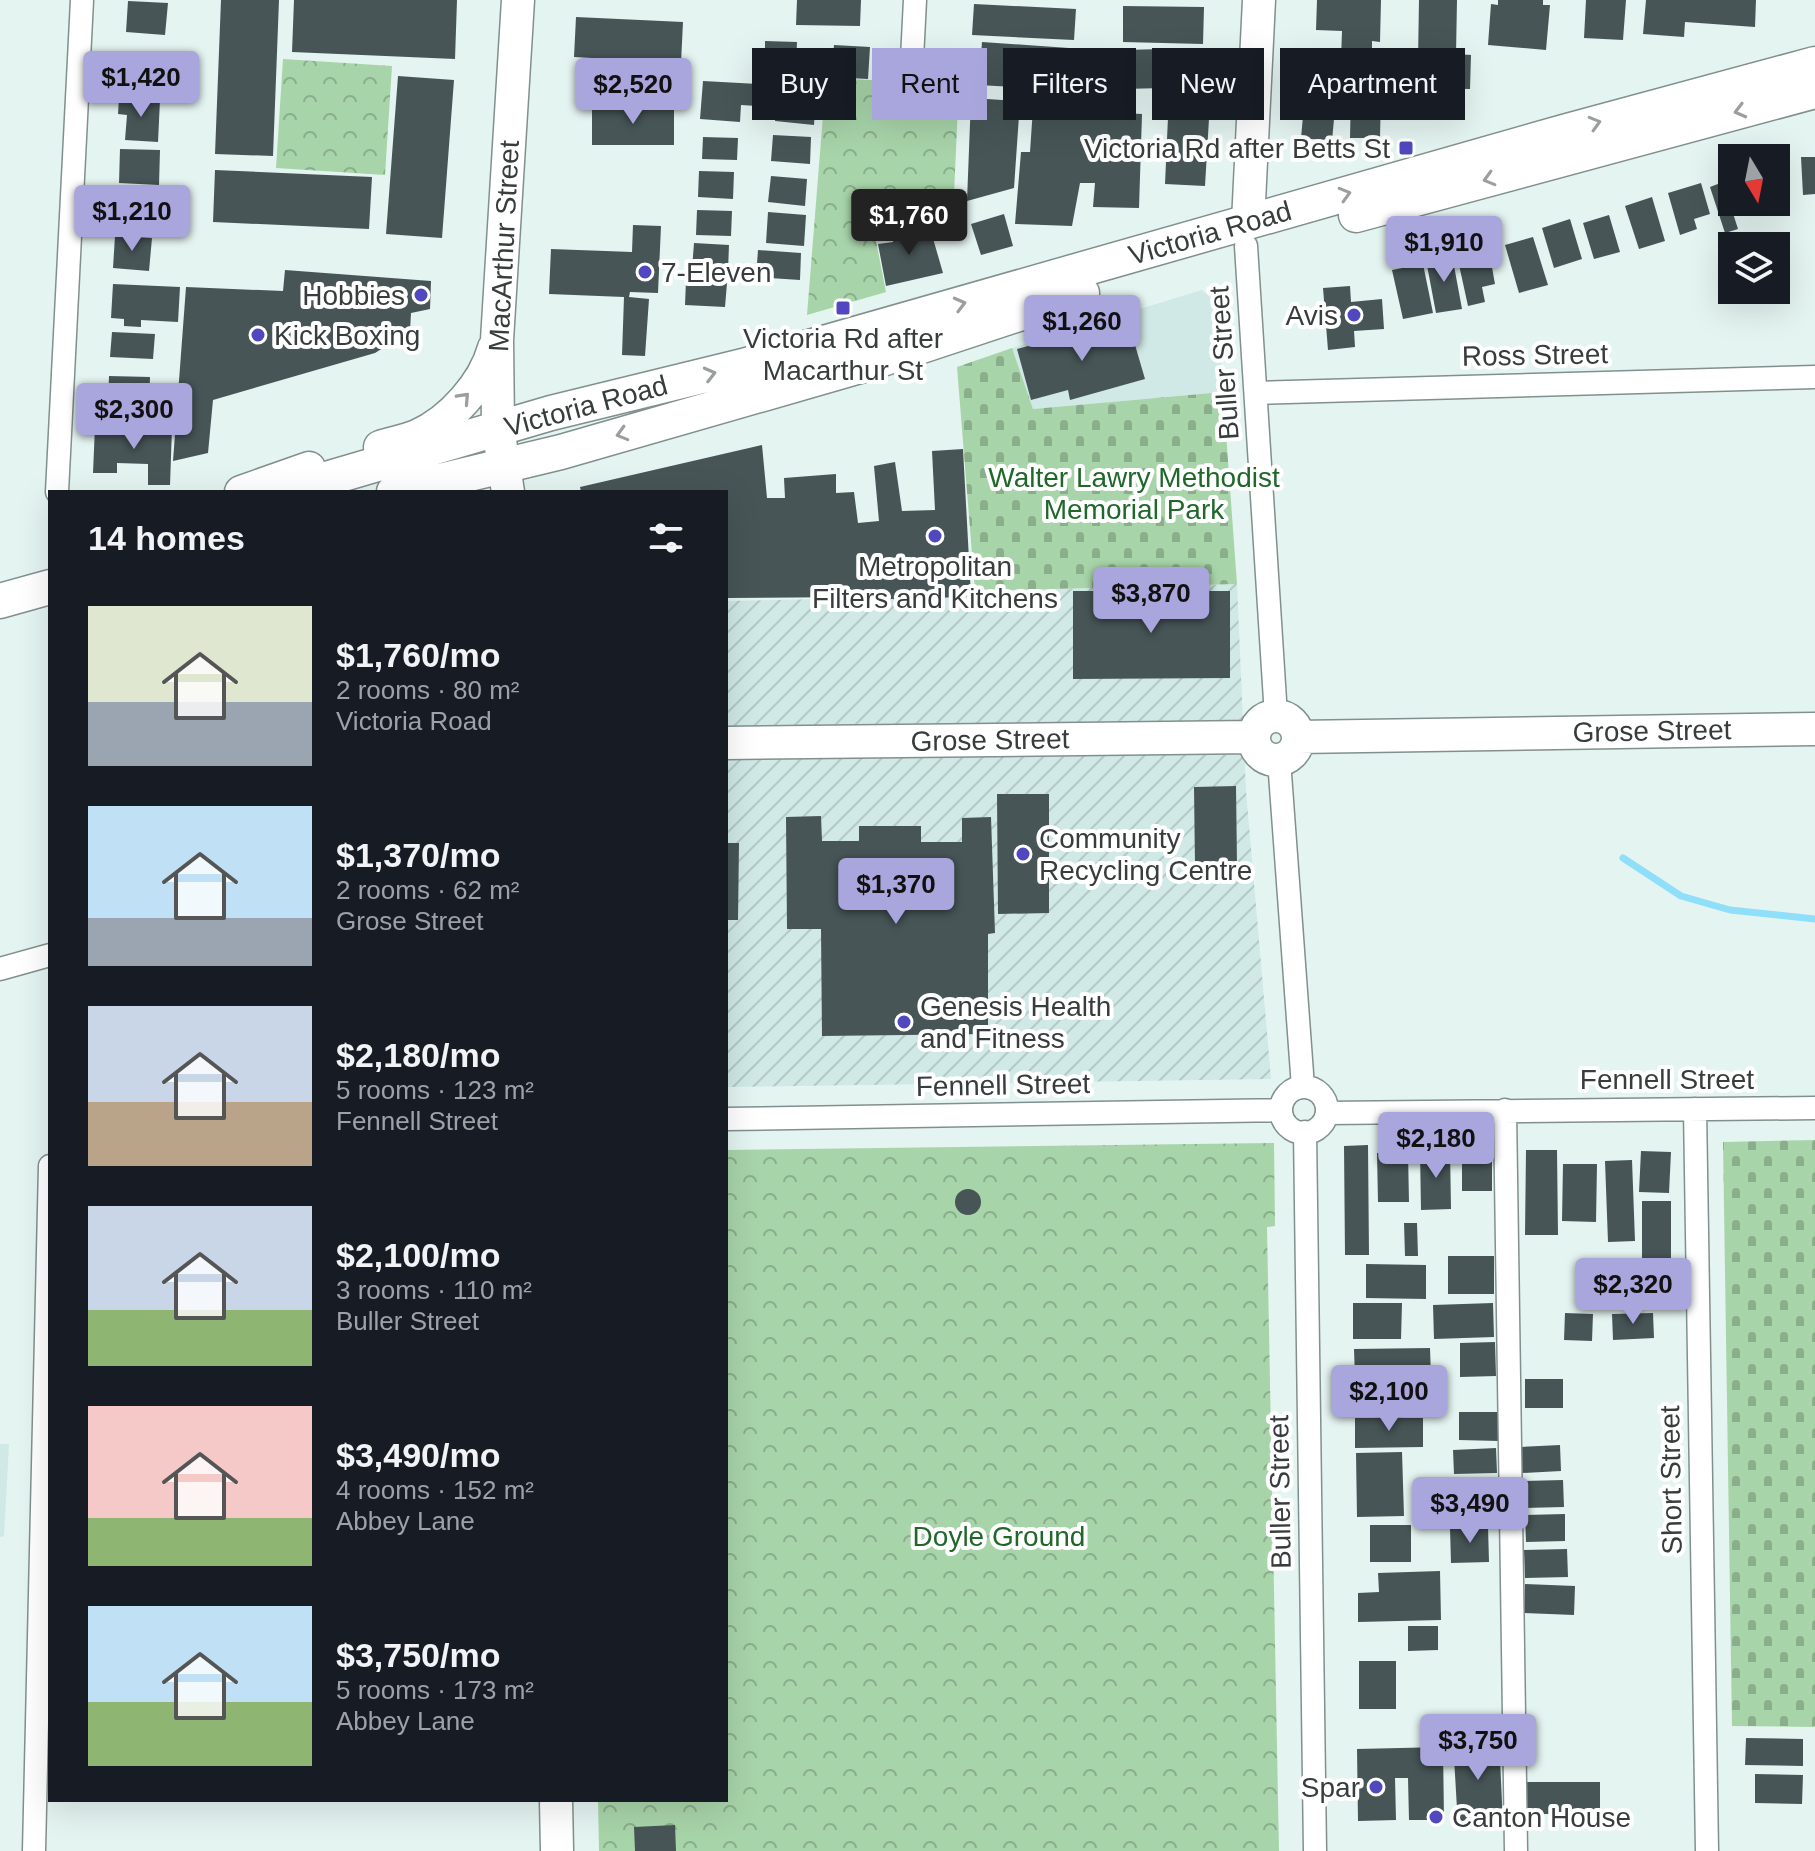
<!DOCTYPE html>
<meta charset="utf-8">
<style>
:root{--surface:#171b24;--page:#242831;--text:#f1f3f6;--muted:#9ea1a6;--accent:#a9a6dd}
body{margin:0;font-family:Arial,sans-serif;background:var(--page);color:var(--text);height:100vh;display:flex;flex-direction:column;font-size:30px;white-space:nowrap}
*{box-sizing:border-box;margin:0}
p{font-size:26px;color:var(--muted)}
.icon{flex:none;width:44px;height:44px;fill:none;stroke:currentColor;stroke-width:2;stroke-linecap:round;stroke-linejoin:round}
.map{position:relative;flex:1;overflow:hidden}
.panel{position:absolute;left:48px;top:490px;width:680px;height:1312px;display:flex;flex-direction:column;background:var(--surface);border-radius:0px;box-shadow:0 8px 32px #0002}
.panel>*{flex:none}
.banner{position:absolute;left:752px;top:48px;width:760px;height:72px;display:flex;gap:16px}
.needle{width:52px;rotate:170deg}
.tools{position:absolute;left:1718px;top:144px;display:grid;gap:16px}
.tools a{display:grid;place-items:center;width:72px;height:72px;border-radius:0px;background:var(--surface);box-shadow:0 8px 32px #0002;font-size:40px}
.price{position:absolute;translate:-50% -68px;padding:0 18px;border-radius:8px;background:var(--accent);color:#111;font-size:26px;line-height:52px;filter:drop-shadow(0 2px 4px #0008)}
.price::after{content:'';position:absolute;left:50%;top:48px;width:24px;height:18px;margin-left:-12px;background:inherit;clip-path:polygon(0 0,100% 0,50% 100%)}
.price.active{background:#222;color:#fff}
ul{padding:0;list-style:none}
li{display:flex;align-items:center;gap:24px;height:200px;padding:0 40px}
li span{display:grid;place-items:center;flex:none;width:224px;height:160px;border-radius:0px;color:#555}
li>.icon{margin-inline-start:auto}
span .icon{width:96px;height:96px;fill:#fffc;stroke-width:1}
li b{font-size:34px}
h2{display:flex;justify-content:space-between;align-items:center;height:96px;padding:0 40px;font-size:34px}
.chip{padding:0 28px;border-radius:0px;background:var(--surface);box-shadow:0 8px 32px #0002;font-size:28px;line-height:72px}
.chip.active{background:var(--accent);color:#111}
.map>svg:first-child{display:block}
.built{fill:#d0e9e6}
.industrial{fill:url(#industrial-furrows)}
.forest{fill:url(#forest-crowns)}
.cemetery{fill:url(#cemetery-stones)}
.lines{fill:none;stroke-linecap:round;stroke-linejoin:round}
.stream{stroke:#8fdffb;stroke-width:7}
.building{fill:#475557}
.street-casing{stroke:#81908e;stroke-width:25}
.secondary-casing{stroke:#81908e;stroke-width:35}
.primary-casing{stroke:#81908e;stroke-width:37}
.street{stroke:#fff;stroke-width:22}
.secondary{stroke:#fff;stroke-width:32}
.primary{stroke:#fff;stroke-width:34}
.oneway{stroke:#9b9e9e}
.poi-dot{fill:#5148bf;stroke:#fff;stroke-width:3}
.labels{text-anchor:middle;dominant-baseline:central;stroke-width:8;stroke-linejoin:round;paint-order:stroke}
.poi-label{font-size:28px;fill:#373d3c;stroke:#fff;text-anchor:start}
.street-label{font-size:28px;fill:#373d3c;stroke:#fff}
.park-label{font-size:28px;fill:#20672a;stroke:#fff}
</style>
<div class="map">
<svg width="1815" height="1851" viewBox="0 0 1815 1851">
<defs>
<pattern id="industrial-furrows" width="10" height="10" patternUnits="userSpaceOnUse" patternTransform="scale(2)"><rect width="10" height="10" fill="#d0e9e6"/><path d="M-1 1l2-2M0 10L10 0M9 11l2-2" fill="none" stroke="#b3c9c6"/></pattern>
<pattern id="forest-crowns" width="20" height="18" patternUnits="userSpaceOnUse" patternTransform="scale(2)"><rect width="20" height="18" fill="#a8d4a9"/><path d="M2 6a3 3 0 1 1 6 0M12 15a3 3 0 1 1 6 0" fill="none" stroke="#8aad8b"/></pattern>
<pattern id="cemetery-stones" width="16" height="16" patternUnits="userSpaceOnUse" patternTransform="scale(2)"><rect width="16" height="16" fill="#a8d4a9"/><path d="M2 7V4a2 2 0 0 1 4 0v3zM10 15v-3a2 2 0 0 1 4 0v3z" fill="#8aad8b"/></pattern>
</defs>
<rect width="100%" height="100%" fill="#e4f4f1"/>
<!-- built -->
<path class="built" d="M 1202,290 L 1217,303 L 1223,392 L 1033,409 L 1012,348 Z
M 0,1444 L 9,1444 L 4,1536 L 0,1537 Z"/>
<!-- industrial -->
<path class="industrial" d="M 1237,584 L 1246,791 L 1271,1079 L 726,1087 L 726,601 L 970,596 L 975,591 Z"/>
<!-- forest -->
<path class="forest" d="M 283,59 L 392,66 L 385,175 L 276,168 Z
M 826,78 L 959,84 L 954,194 L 870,210 L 886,292 L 807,315 Z
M 1274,1143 L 1275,1226 L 1267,1227 L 1279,1851 L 599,1851 L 598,1800 L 726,1800 L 726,1150 Z"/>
<!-- cemetery -->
<path class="cemetery" d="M 1012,348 L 1033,409 L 1223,392 L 1237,584 L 975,591 L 957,367 Z
M 1815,1140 L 1815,1727 L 1732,1726 L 1723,1142 Z"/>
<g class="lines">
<!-- stream -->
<path class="stream" d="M 1623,858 L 1681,896 L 1730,910 L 1815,919"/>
</g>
<!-- building -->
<path class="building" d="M 221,0 L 279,0 L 273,156 L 215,154 Z
M 294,0 L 457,0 L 455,59 L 292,52 Z
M 797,0 L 861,0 L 860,26 L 796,25 Z
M 1317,0 L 1381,0 L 1380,42 L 1372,41 L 1372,61 L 1341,60 L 1342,31 L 1316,30 Z
M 1419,0 L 1457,0 L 1456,54 L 1471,55 L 1470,89 L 1395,88 L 1396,60 L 1418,61 Z
M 1498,0 L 1543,0 L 1543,5 L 1550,5 L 1546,50 L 1488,45 L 1491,4 L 1498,5 Z
M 1586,0 L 1626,0 L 1623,40 L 1584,38 Z
M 1646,0 L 1756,0 L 1755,27 L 1685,22 L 1684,37 L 1643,34 Z
M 128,1 L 168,3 L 165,35 L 126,32 Z
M 974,4 L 1076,9 L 1074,40 L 972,35 Z
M 1123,6 L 1204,7 L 1203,44 L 1123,42 Z
M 576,17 L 683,22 L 681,63 L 574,57 Z
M 765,41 L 797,42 L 796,66 L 765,65 Z
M 982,42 L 1083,49 L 1080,91 L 979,85 Z
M 834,45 L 870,47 L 868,79 L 811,76 L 812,55 L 833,56 Z
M 1204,48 L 1204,87 L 1123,89 L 1123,50 Z
M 1311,54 L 1340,56 L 1338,79 L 1310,77 Z
M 131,56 L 164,58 L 161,97 L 128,95 Z
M 586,66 L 616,67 L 616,80 L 659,80 L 659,73 L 682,73 L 682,105 L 586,102 Z
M 398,76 L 454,80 L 442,238 L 386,234 Z
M 703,81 L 758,84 L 757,106 L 741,105 L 740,122 L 700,119 Z
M 1292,86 L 1325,89 L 1323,107 L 1335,108 L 1332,141 L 1301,138 L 1303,116 L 1289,114 Z
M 1351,90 L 1381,90 L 1380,138 L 1350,138 Z
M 778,91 L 816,95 L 814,125 L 775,121 Z
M 119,98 L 160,100 L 158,142 L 125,140 L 127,115 L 118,114 Z
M 971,98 L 1020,101 L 1014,188 L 967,201 Z
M 592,106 L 674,106 L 674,145 L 592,145 Z
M 1033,108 L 1142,114 L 1139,208 L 1093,207 L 1095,183 L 1080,183 L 1072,226 L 1015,224 L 1021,152 L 1030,152 Z
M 1168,117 L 1209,119 L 1205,186 L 1165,184 Z
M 773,135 L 811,137 L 810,164 L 771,161 Z
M 703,137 L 738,138 L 737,160 L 702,159 Z
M 120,149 L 160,150 L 159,185 L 119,183 Z
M 1801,157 L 1815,157 L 1815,194 L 1803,195 Z
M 215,170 L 372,177 L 369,229 L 213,222 Z
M 699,171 L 734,172 L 733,199 L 698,197 Z
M 771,176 L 807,179 L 805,206 L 768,202 Z
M 1723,182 L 1738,229 L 1725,233 L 1710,187 Z
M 1701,183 L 1710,214 L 1694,219 L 1697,229 L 1680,235 L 1668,193 Z
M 120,190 L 161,193 L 159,224 L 118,221 Z
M 1652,197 L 1665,241 L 1639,249 L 1625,206 Z
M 1738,202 L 1770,202 L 1770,203 L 1740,212 Z
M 697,210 L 732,211 L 731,236 L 696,235 Z
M 768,212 L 806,215 L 804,246 L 766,243 Z
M 1004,214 L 1013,246 L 981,255 L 971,224 Z
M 1609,215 L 1620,252 L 1594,259 L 1583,223 Z
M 1570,219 L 1582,259 L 1554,268 L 1542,228 Z
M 915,224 L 919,238 L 932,235 L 943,273 L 886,286 L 878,244 L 893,242 L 892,230 Z
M 633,225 L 661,226 L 658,293 L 630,292 L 629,297 L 649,299 L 645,356 L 622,355 L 624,297 L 549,294 L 551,249 L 632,252 Z
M 115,236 L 152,238 L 149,271 L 113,268 Z
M 1533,237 L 1548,285 L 1519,293 L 1505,245 Z
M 694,243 L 729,245 L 728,271 L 692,269 Z
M 1488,245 L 1495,284 L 1482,287 L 1485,302 L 1468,306 L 1456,251 Z
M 758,250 L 801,253 L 800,280 L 756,277 Z
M 1452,255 L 1462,309 L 1436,313 L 1426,260 Z
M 1423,264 L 1433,313 L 1403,319 L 1392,270 Z
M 285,270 L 431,281 L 430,309 L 411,313 L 410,331 L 375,353 L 213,400 L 208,453 L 173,461 L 186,287 L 283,291 Z
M 686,280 L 727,283 L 725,307 L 685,305 Z
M 113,284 L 180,287 L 178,322 L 141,320 L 141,327 L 124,326 L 124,319 L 111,318 Z
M 1350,286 L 1351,302 L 1382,299 L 1384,329 L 1354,331 L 1355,347 L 1328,350 L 1323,288 Z
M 1128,321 L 1145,379 L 1070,400 L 1068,390 L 1031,400 L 1017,349 L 1054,339 L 1056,343 Z
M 112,332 L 155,334 L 153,359 L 110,357 Z
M 109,376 L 150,377 L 149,405 L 108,404 Z
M 95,426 L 172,428 L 170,485 L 148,485 L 148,464 L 117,463 L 117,473 L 93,473 Z
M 762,445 L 767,498 L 785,498 L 784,478 L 836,474 L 836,493 L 854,492 L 858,523 L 879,521 L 874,466 L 895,462 L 902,511 L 935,510 L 932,451 L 963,449 L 971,596 L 907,600 L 860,597 L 726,598 L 726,492 L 581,492 L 580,487 Z
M 1073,591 L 1230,591 L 1230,678 L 1073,679 Z
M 1236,786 L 1237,865 L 1195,865 L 1194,787 Z
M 997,794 L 1049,794 L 1049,913 L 998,914 Z
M 821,816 L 822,841 L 859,841 L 859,826 L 921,826 L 921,842 L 962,842 L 962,818 L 991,817 L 995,933 L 988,934 L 988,1034 L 822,1036 L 821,929 L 787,929 L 786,817 Z
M 726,843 L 739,843 L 738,920 L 726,920 Z
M 1368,1145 L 1369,1255 L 1345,1255 L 1344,1146 Z
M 1450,1150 L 1451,1209 L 1421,1210 L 1420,1151 Z
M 1526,1150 L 1557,1150 L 1558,1235 L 1525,1235 Z
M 1641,1151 L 1671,1152 L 1669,1193 L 1639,1192 Z
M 1462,1152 L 1492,1152 L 1492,1191 L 1462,1191 Z
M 1377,1153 L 1408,1153 L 1409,1202 L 1378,1202 Z
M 1632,1160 L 1635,1241 L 1608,1242 L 1605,1161 Z
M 1563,1164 L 1597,1164 L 1596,1222 L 1562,1221 Z
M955 1202a13 13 0 1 1 26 0a13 13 0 1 1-26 0Z
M 1642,1201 L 1671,1201 L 1671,1261 L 1642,1261 Z
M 1404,1223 L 1417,1223 L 1418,1256 L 1405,1256 Z
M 1448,1256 L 1494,1256 L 1494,1294 L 1448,1294 Z
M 1366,1264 L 1426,1265 L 1426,1299 L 1366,1298 Z
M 1653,1278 L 1654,1304 L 1602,1306 L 1601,1279 Z
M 1353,1303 L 1402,1303 L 1401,1339 L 1353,1339 Z
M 1493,1303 L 1494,1337 L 1434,1339 L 1433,1305 Z
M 1565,1313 L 1593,1314 L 1592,1341 L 1564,1340 Z
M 1653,1313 L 1654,1338 L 1613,1340 L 1612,1314 Z
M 1495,1342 L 1496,1376 L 1460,1377 L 1460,1343 Z
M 1430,1348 L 1431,1377 L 1355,1378 L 1354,1349 Z
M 1525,1379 L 1563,1379 L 1563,1408 L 1525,1408 Z
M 1415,1384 L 1416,1412 L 1357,1413 L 1356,1385 Z
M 1459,1412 L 1499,1412 L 1499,1441 L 1459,1440 Z
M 1355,1418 L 1423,1418 L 1423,1447 L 1355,1448 Z
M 1560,1445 L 1561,1471 L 1522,1473 L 1521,1447 Z
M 1496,1448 L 1497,1473 L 1454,1474 L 1453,1450 Z
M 1402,1452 L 1404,1516 L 1357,1517 L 1356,1453 Z
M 1563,1480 L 1564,1507 L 1523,1508 L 1522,1481 Z
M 1499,1489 L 1499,1514 L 1450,1515 L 1450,1490 Z
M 1565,1514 L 1565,1541 L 1526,1542 L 1525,1515 Z
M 1370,1525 L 1411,1525 L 1411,1562 L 1370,1562 Z
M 1488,1527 L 1489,1562 L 1451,1563 L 1450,1528 Z
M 1567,1549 L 1568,1577 L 1525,1578 L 1524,1550 Z
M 1440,1571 L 1441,1620 L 1358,1622 L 1358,1593 L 1379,1592 L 1378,1573 Z
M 1525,1584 L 1575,1586 L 1574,1615 L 1524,1613 Z
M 1408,1626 L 1438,1626 L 1438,1650 L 1408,1651 Z
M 1359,1661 L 1396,1661 L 1396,1709 L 1359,1709 Z
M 1499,1738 L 1503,1824 L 1458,1826 L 1453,1740 Z
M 1746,1738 L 1803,1739 L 1803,1766 L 1745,1765 Z
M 1443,1747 L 1444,1820 L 1409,1820 L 1408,1778 L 1395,1778 L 1396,1820 L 1358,1821 L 1357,1749 Z
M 1755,1774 L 1803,1775 L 1802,1804 L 1755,1803 Z
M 1526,1782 L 1600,1782 L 1600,1814 L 1526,1814 Z
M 675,1825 L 676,1851 L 635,1851 L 634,1827 Z"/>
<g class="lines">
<!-- street casing -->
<g class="street-casing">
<path id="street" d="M 912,59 L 915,0
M 1246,246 L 1276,716
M 1256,393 L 1815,377
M 57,492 L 82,0
M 1279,760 L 1303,1087
M 0,969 L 50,955
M1281 1110a23 23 0 1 1 46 0a23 23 0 1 1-46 0Z
M 1695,1109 L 1707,1851
M 1505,1110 L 1516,1851
M 1327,1113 L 1815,1108
M 726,1119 L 1281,1110
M 1305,1132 L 1315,1851
M 34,1851 L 50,1166"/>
</g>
<!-- secondary casing -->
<g class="secondary-casing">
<path id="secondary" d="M 1248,222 L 1259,0
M 380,447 C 392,443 405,441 417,436 C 451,421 484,384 494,348
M 241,492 L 309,468
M 508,492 L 498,428 L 497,340 L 518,0
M1254 738a22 22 0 1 1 44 0a22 22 0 1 1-44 0Z
M 1298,737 L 1815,729
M 726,743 L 1254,737
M 556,1800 L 557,1851"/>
</g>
<!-- primary casing -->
<g class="primary-casing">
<path id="primary" d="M 1356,215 L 1815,91
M 282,492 L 551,413 L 743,366 L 1567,131 L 1815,64
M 394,492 L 561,452 L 867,364 L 1082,293
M 0,601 L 50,587"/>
</g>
<!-- street -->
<use href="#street" class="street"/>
<!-- secondary -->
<use href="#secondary" class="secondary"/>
<!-- primary -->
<use href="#primary" class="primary"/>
</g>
<!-- one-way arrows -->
<defs><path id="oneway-chevron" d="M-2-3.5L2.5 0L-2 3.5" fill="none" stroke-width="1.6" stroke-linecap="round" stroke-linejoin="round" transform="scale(2)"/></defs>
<g class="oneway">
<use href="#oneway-chevron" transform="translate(1740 111) rotate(165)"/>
<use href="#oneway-chevron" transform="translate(1595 123) rotate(-16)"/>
<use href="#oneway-chevron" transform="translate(1489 179) rotate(164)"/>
<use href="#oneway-chevron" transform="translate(1345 194) rotate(-16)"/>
<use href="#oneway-chevron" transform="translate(960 304) rotate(-15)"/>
<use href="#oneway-chevron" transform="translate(710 374) rotate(-14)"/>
<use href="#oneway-chevron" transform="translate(464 398) rotate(-47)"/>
<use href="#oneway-chevron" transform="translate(622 434) rotate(164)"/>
</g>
<!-- markers -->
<g class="poi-dot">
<rect x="1398" y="140" width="16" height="16" rx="4"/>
<circle cx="645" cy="272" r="8"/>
<circle cx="421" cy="295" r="8"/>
<rect x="835" y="300" width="16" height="16" rx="4"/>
<circle cx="1354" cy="315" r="8"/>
<circle cx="258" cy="335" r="8"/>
<circle cx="935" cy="536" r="8"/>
<circle cx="1023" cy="854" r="8"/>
<circle cx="904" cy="1022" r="8"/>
<circle cx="1376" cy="1787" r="8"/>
<circle cx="1436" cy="1817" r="8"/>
</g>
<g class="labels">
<!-- poi labels -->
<g class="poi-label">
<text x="1390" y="148" text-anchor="end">Victoria Rd after Betts St</text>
<text x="661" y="272">7-Eleven</text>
<text x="405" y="295" text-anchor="end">Hobbies</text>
<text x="1338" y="315" text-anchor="end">Avis</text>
<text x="274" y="335">Kick Boxing</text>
<text x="843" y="338" text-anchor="middle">Victoria Rd after<tspan x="843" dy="32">Macarthur St</tspan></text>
<text x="935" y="566" text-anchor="middle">Metropolitan<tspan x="935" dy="32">Filters and Kitchens</tspan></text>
<text x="1039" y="838">Community<tspan x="1039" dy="32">Recycling Centre</tspan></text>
<text x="920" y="1006">Genesis Health<tspan x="920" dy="32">and Fitness</tspan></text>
<text x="1360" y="1787" text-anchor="end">Spar</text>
<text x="1452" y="1817">Canton House</text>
</g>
<!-- street labels -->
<g class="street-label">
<text transform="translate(1210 233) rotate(-16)">Victoria Road</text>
<text transform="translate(504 246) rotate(-87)">MacArthur Street</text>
<text transform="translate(1535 355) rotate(-1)">Ross Street</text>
<text transform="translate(1224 363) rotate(-94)">Buller Street</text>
<text transform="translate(586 406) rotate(-15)">Victoria Road</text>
<text transform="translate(1652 731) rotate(-1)">Grose Street</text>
<text transform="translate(990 740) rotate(-1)">Grose Street</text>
<text x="1667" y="1079">Fennell Street</text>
<text transform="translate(1003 1085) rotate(-1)">Fennell Street</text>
<text transform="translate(1671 1480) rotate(-91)">Short Street</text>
<text transform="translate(1280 1492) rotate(-91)">Buller Street</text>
</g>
<!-- park labels -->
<g class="park-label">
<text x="1134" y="477">Walter Lawry Methodist<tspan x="1134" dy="32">Memorial Park</tspan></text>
<text x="999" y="1536">Doyle Ground</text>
</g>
</g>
</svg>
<div class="tools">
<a><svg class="needle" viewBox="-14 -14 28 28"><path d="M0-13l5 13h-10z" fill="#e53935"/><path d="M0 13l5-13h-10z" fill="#9ea1a6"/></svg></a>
<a><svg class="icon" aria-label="layers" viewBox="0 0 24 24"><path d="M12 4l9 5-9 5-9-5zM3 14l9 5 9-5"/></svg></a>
</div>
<b class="price" style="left:141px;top:119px">$1,420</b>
<b class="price" style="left:633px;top:126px">$2,520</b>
<b class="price" style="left:132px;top:253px">$1,210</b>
<b class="price active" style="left:909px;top:257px">$1,760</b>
<b class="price" style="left:1444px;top:284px">$1,910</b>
<b class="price" style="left:1082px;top:363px">$1,260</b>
<b class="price" style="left:134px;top:451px">$2,300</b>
<b class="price" style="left:1151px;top:635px">$3,870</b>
<b class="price" style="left:896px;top:926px">$1,370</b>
<b class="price" style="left:1436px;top:1180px">$2,180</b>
<b class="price" style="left:1633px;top:1326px">$2,320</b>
<b class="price" style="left:1389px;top:1433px">$2,100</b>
<b class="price" style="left:1470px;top:1545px">$3,490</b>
<b class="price" style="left:1478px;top:1782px">$3,750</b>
<div class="banner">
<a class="chip">Buy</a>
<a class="chip active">Rent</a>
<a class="chip">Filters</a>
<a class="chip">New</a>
<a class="chip">Apartment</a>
</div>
<section class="panel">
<h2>14 homes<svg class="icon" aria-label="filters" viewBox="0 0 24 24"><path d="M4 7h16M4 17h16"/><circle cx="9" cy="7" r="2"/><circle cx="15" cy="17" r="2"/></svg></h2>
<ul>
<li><span style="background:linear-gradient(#dfe7d0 60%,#9aa5b1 0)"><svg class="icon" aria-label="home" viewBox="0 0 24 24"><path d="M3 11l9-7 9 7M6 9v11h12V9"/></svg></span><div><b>$1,760/mo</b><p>2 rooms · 80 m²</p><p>Victoria Road</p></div></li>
<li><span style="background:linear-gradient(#bfe0f5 70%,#9aa5b1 0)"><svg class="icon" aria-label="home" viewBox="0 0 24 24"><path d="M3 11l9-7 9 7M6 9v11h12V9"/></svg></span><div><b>$1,370/mo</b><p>2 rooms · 62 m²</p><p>Grose Street</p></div></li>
<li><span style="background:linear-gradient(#c9d6e8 60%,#b9a48a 0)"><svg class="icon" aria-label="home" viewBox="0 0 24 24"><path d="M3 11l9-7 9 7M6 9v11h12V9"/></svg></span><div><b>$2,180/mo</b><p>5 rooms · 123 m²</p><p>Fennell Street</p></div></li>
<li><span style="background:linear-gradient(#c9d6e8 65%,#8fb573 0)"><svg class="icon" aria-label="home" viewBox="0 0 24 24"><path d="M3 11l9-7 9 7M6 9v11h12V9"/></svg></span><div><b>$2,100/mo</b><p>3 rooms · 110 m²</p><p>Buller Street</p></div></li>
<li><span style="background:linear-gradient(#f6c9c9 70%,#8fb573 0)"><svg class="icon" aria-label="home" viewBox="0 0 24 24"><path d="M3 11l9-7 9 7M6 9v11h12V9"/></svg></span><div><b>$3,490/mo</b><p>4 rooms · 152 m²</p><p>Abbey Lane</p></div></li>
<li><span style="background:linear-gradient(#bfe0f5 60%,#8fb573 0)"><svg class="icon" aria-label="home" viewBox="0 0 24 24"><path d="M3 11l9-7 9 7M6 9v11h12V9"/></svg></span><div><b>$3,750/mo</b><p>5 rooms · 173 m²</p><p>Abbey Lane</p></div></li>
</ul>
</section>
</div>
